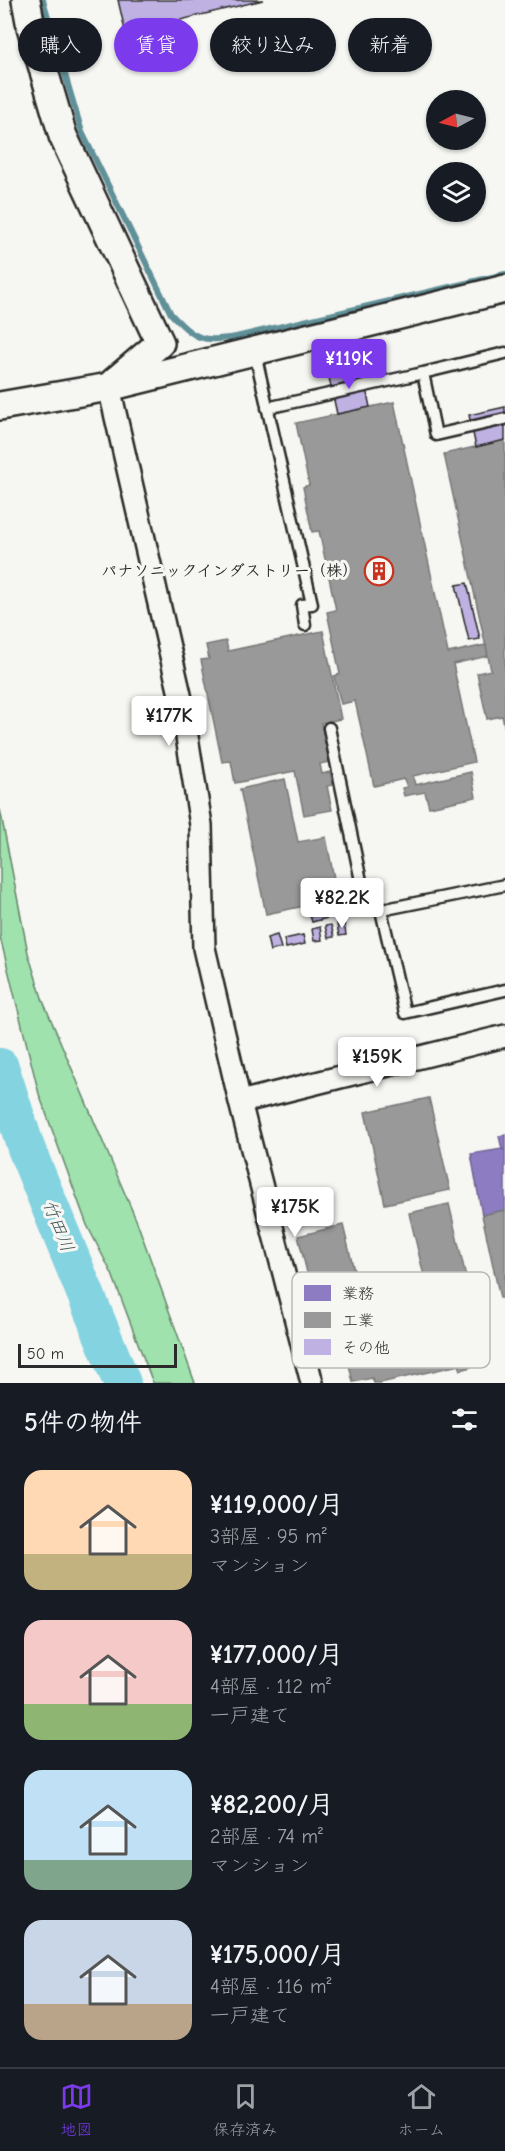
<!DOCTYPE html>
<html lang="ja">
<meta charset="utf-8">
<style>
:root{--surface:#171b24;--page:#20242c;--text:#f1f3f6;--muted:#9ea1a6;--line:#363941;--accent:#7c3aed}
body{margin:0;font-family:"Comic Neue","Klee One",sans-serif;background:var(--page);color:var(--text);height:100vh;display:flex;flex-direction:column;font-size:22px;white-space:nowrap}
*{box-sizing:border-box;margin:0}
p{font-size:20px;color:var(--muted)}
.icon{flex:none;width:33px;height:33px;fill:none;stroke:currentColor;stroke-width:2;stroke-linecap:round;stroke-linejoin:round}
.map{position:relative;height:1383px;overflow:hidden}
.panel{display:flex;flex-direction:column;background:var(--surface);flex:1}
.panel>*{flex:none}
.guide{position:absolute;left:18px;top:18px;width:470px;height:54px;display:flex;gap:12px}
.needle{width:39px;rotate:263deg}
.tools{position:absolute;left:426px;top:90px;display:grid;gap:12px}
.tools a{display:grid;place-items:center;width:60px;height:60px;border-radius:50%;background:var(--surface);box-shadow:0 2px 4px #0004;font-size:30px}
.scale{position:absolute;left:18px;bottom:15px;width:159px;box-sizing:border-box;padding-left:6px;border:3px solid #2b2b2b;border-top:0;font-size:16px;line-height:21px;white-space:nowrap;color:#2b2b2b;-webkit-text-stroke:4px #f6f6f2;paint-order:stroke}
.price{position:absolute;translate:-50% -51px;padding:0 14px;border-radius:6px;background:#fff;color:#222;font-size:20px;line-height:39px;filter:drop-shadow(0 2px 3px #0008)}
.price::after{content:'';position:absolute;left:50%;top:36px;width:18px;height:14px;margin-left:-9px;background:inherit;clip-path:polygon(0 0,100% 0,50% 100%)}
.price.active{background:var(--accent);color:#fff}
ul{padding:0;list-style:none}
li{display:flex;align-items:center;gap:18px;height:150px;padding:0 24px}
li span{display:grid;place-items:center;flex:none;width:168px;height:120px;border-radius:18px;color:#555}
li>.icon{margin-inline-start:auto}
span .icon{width:72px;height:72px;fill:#fffc;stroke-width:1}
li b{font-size:26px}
h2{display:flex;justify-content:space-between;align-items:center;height:72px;padding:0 24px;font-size:26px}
.pill{padding:0 21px;border-radius:27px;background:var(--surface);box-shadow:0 2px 4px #0004;font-size:21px;line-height:54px}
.pill.active{background:var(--accent);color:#fff}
.menu{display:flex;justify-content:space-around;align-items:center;height:84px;border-top:2px solid var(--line);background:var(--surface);font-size:16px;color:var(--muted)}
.menu a{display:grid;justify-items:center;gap:3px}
.menu .active{color:var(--accent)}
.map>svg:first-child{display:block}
.green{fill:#9fe2ad;stroke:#65866c;stroke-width:1.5}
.offices{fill:#8e7cc3;stroke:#706495;stroke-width:1.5}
.industry{fill:#999;stroke:#787878;stroke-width:1.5}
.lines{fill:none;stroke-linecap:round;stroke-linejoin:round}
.stream{stroke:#609098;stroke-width:6}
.river{stroke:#84d3e1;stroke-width:38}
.building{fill:#bfb1e2;stroke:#2b2b2b;stroke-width:1.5}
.service-casing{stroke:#2b2b2b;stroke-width:15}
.minor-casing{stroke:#2b2b2b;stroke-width:26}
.tertiary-casing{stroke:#2b2b2b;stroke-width:32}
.service{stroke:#f6f6f2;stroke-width:10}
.minor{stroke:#f6f6f2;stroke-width:21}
.tertiary{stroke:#f6f6f2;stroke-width:27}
.labels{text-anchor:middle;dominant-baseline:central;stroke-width:6;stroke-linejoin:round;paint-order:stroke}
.poi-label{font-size:16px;font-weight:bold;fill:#2b2b2b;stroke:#f6f6f2;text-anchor:end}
.water-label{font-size:18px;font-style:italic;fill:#415558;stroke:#f6f6f2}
.key{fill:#f6f6f2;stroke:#b9b9b6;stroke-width:1.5}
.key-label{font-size:16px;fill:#2b2b2b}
</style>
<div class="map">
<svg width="505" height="1383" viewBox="0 0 505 1383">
<rect width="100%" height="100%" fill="#f6f6f2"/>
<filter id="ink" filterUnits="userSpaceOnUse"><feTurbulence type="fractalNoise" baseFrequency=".0167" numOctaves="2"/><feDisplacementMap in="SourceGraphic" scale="12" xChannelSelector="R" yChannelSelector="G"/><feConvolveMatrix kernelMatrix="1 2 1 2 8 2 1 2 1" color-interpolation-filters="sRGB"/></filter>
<g filter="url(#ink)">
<!-- green -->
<path class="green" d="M 0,809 L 28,953 L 43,1001 L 137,1222 L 195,1383 L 153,1383 L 112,1274 L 87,1225 L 39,1094 L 0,937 Z"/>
<!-- offices -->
<path class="offices" d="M 505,1135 L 505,1151 L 502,1149 L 499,1136 Z
M 502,1149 L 505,1151 L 505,1210 L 482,1215 L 471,1154 Z"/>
<!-- industry -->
<path class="industry" d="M 394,402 L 448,653 L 486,645 L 488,656 L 453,664 L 474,762 L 413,776 L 415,785 L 471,772 L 476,797 L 429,807 L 425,792 L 404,796 L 402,788 L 407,787 L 404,779 L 374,786 L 355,701 L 341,704 L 334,676 L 340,674 L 327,612 L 336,610 L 319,531 L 312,532 L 303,487 L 309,485 L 296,423 Z
M 505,440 L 505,729 L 502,716 L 487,719 L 477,673 L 491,670 L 444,454 Z
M 323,631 L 341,719 L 321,723 L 329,762 L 320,764 L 322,774 L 330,772 L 333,785 L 327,786 L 332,810 L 304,815 L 295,771 L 235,783 L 231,761 L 222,762 L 201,660 L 209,659 L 206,645 L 226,641 L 228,651 Z
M 285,779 L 298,842 L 326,837 L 338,899 L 266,914 L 240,789 Z
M 429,1098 L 450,1190 L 385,1204 L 365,1112 Z
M 449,1204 L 484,1354 L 468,1358 L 471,1367 L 461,1370 L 459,1365 L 380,1383 L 374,1383 L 372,1378 L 353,1382 L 349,1365 L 369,1360 L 362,1328 L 414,1316 L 406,1285 L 425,1280 L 409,1213 Z
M 505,1210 L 505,1297 L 500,1298 L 482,1215 Z
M 343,1225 L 360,1295 L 315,1305 L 298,1236 Z"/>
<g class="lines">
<!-- stream -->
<path class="stream" d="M 43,0 L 82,132 L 171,314 C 196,340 201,342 236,337 L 505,274"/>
<!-- river -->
<path class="river" d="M 0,1067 L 26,1148 L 122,1383"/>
</g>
<!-- building -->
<path class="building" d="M 118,0 L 263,0 L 172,22 L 176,41 L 130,52 Z
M 361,366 L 370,407 L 337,414 L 328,373 Z
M 505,407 L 505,440 L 476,447 L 469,415 Z
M 467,583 L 480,639 L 469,641 L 456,585 Z
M 339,904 L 342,914 L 312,922 L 309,912 Z
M 344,922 L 346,935 L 339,936 L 337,924 Z
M 331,925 L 334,937 L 328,938 L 325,926 Z
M 320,927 L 322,940 L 314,941 L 312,929 Z
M 277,935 L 281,948 L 270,951 L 267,938 Z
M 303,935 L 305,944 L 286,948 L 284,939 Z"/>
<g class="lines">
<!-- service casing -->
<g class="service-casing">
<path id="service" d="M 255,353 L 312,604 L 302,605 L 305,625
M 423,373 L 505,353
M 267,408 L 423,373 L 436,435 L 505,419
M 329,728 L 365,900 L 381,910 L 405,1013 L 505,990
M 381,910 L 505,885"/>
</g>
<!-- minor casing -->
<g class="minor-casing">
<path id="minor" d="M 109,387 L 181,699 L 201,825 L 204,948 L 240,1102 L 312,1383
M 240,1102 L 505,1036"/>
</g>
<!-- tertiary casing -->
<g class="tertiary-casing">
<path id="tertiary" d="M 26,0 L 31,27 L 63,136 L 160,343 L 113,383
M 0,406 L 109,387 L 505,289"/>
</g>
<!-- service -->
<use href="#service" class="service"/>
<!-- minor -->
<use href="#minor" class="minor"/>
<!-- tertiary -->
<use href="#tertiary" class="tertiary"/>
</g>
</g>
<!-- icons -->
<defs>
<g id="building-ring" transform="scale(1.5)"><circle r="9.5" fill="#f6f6f2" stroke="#c8321e" stroke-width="1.5"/><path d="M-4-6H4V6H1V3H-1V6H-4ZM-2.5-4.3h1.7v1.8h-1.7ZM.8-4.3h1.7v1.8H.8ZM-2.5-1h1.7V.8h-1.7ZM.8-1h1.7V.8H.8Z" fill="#c8321e"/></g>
</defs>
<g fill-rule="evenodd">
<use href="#building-ring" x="379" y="571"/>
</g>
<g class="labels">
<!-- poi labels -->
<g class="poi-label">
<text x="358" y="571">パナソニックインダストリー（株）</text>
</g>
<!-- water labels -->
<g class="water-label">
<text transform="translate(58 1226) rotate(68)">竹田川</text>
</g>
</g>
<!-- legend -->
<rect x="292" y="1272" width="198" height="96" rx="9" class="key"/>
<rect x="304" y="1285" width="27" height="16" fill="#8e7cc3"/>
<rect x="304" y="1312" width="27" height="16" fill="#999"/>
<rect x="304" y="1339" width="27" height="16" fill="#bfb1e2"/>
<g class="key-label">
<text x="342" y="1299">業務</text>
<text x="342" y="1326">工業</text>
<text x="342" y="1353">その他</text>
</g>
</svg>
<div class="tools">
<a><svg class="needle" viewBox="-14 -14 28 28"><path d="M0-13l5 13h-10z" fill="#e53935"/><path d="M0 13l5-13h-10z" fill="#9ea1a6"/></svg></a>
<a><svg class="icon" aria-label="layers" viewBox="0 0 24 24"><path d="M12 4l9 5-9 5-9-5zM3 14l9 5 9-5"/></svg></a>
</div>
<div class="scale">50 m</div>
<b class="price active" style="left:349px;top:390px">¥119K</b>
<b class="price" style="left:169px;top:747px">¥177K</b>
<b class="price" style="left:342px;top:929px">¥82.2K</b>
<b class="price" style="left:377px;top:1088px">¥159K</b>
<b class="price" style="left:295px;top:1238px">¥175K</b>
<div class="guide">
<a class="pill">購入</a>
<a class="pill active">賃貸</a>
<a class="pill">絞り込み</a>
<a class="pill">新着</a>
</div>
</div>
<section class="panel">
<h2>5件の物件<svg class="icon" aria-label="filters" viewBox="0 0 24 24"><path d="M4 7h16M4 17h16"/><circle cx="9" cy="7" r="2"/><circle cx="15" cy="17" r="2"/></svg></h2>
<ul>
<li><span style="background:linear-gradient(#ffd9b3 70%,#c2b280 0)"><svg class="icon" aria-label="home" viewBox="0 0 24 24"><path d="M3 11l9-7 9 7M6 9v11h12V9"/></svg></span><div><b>¥119,000/月</b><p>3部屋 · 95 m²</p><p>マンション</p></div></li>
<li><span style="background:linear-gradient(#f6c9c9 70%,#8fb573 0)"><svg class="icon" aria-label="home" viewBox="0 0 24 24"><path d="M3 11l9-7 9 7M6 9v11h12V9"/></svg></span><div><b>¥177,000/月</b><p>4部屋 · 112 m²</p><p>一戸建て</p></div></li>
<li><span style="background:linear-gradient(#bfe0f5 75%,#7fa58c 0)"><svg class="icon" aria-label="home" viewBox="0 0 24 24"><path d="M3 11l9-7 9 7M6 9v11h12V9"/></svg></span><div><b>¥82,200/月</b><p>2部屋 · 74 m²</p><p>マンション</p></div></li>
<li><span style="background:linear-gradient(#c9d6e8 70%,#b9a48a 0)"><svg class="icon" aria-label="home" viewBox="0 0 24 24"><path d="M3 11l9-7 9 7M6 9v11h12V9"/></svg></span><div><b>¥175,000/月</b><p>4部屋 · 116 m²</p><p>一戸建て</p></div></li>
</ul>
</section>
<nav class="menu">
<a class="active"><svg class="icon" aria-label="map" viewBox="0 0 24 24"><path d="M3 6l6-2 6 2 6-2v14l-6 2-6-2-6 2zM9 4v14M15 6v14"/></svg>地図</a>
<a><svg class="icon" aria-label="saved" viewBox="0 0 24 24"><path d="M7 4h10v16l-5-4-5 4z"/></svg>保存済み</a>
<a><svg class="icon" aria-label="home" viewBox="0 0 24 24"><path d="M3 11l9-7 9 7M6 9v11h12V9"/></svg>ホーム</a>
</nav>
